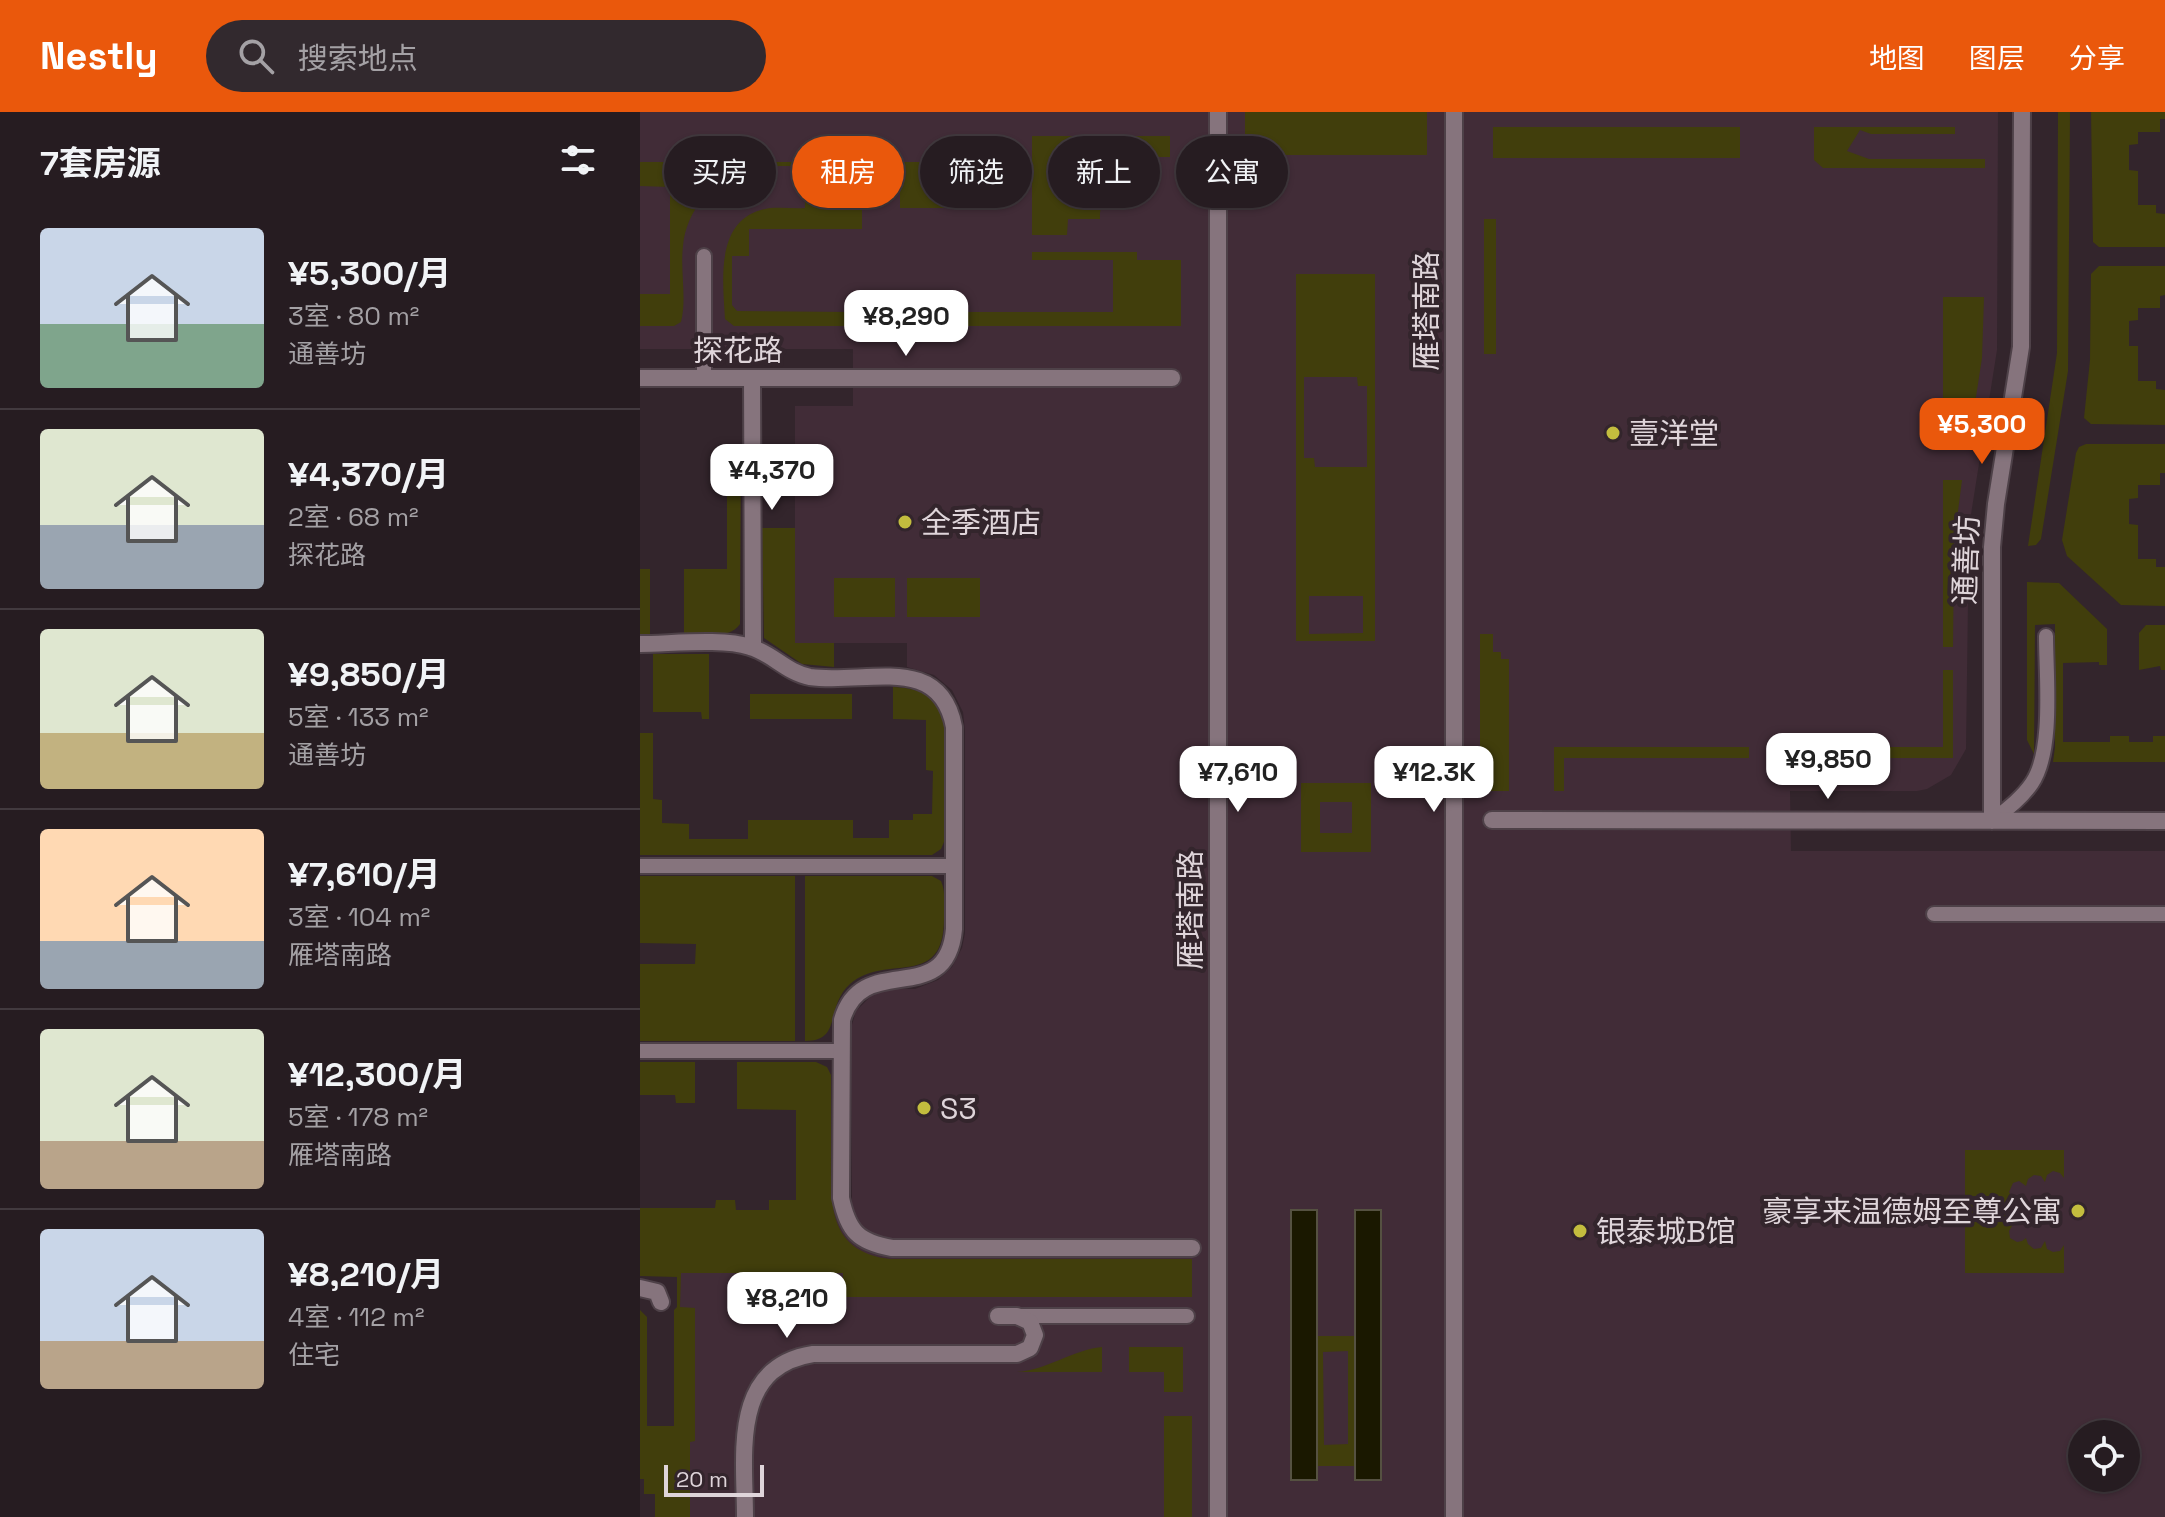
<!DOCTYPE html>
<html lang="zh">
<meta charset="utf-8">
<style>
:root{--surface:#261c21;--page:#32292e;--text:#f1f3f6;--muted:#a4a1a5;--line:#423a3f;--accent:#ea580c}
body{margin:0;font-family:"Space Grotesk","Noto Sans SC",sans-serif;background:var(--page);color:var(--text);height:100vh;display:flex;flex-direction:column;font-size:30px;white-space:nowrap}
*{box-sizing:border-box;margin:0}
p{font-size:26px;color:var(--muted)}
.icon{flex:none;width:44px;height:44px;fill:none;stroke:currentColor;stroke-width:2;stroke-linecap:round;stroke-linejoin:round}
.map{position:relative;flex:1;overflow:hidden}
.sheet{display:flex;flex-direction:column;background:var(--surface);width:640px}
.sheet>*{flex:none}
.top-card{position:absolute;left:24px;top:24px;width:760px;height:72px;display:flex;gap:16px}
.buttons{position:absolute;left:1428px;top:1308px;display:grid;gap:16px}
.buttons a{display:grid;place-items:center;width:72px;height:72px;border-radius:50%;background:var(--surface);box-shadow:0 2px 6px #0004,0 0 0 2px var(--line);font-size:40px}
.scale{position:absolute;left:24px;bottom:20px;width:100px;box-sizing:border-box;padding-left:8px;border:4px solid #dfd5da;border-top:0;font-size:22px;line-height:28px;white-space:nowrap;color:#dfd5da;-webkit-text-stroke:6px #33252c;paint-order:stroke}
.price{position:absolute;translate:-50% -68px;padding:0 18px;border-radius:16px;background:#fff;color:#222;font-size:26px;line-height:52px;filter:drop-shadow(0 2px 4px #0008)}
.price::after{content:'';position:absolute;left:50%;top:48px;width:24px;height:18px;margin-left:-12px;background:inherit;clip-path:polygon(0 0,100% 0,50% 100%)}
.price.current{background:var(--accent);color:#fff}
ul{padding:0;list-style:none}
li{display:flex;align-items:center;gap:24px;height:200px;padding:0 40px}
li+li{border-top:2px solid var(--line)}
li span{display:grid;place-items:center;flex:none;width:224px;height:160px;border-radius:8px;color:#555}
li>.icon{margin-inline-start:auto}
span .icon{width:96px;height:96px;fill:#fffc;stroke-width:1}
li b{font-size:34px}
h2{display:flex;justify-content:space-between;align-items:center;height:96px;padding:0 40px;font-size:34px}
.tag{padding:0 28px;border-radius:36px;background:var(--surface);box-shadow:0 2px 6px #0004,0 0 0 2px var(--line);font-size:28px;line-height:72px}
.tag.current{background:var(--accent);color:#fff}
header{display:flex;align-items:center;gap:48px;box-sizing:border-box;height:112px;padding:0 40px;background:var(--accent);color:#fff}
header strong{font-size:38px}
nav{display:flex;gap:44px;margin-inline-start:auto;font-size:28px}
.search{width:560px;height:72px;background:var(--page);display:flex;align-items:center;gap:20px;box-sizing:border-box;padding:0 28px;border-radius:44px;color:var(--muted);font-size:30px}
main{display:flex;flex:1;min-height:0}
.map>svg:first-child{display:block}
.built{fill:#412c37;fill-rule:evenodd}
.green{fill:#413e0c;fill-rule:evenodd}
.water{fill:#1a1800;stroke:#555141;stroke-width:2}
.lines{fill:none;stroke-linecap:round;stroke-linejoin:round}
.service-casing{stroke:#4e4148;stroke-width:18}
.minor-casing{stroke:#4e4148;stroke-width:20}
.tertiary-casing{stroke:#4e4148;stroke-width:20}
.service{stroke:#86747d;stroke-width:14}
.minor{stroke:#86747d;stroke-width:16}
.tertiary{stroke:#86747d;stroke-width:16}
.poi-dot{fill:#c3bd3e;stroke:#33252c;stroke-width:3}
.labels{text-anchor:middle;dominant-baseline:central;stroke-width:8;stroke-linejoin:round;paint-order:stroke}
.street-label{font-size:30px;fill:#dfd5da;stroke:#33252c}
.poi-label{font-size:30px;fill:#dfd5da;stroke:#33252c;text-anchor:start}
</style>
<header>
<strong>Nestly</strong>
<div class="search"><svg class="icon" aria-label="search" viewBox="0 0 24 24"><circle cx="10" cy="10" r="6"/><path d="M15 15l6 6"/></svg>搜索地点</div>
<nav><a>地图</a><a>图层</a><a>分享</a></nav>
</header>
<main>
<section class="sheet">
<h2>7套房源<svg class="icon" aria-label="filters" viewBox="0 0 24 24"><path d="M4 7h16M4 17h16"/><circle cx="9" cy="7" r="2"/><circle cx="15" cy="17" r="2"/></svg></h2>
<ul>
<li><span style="background:linear-gradient(#c9d6e8 60%,#7fa58c 0)"><svg class="icon" aria-label="home" viewBox="0 0 24 24"><path d="M3 11l9-7 9 7M6 9v11h12V9"/></svg></span><div><b>¥5,300/月</b><p>3室 · 80 m²</p><p>通善坊</p></div></li>
<li><span style="background:linear-gradient(#dfe7d0 60%,#9aa5b1 0)"><svg class="icon" aria-label="home" viewBox="0 0 24 24"><path d="M3 11l9-7 9 7M6 9v11h12V9"/></svg></span><div><b>¥4,370/月</b><p>2室 · 68 m²</p><p>探花路</p></div></li>
<li><span style="background:linear-gradient(#dfe7d0 65%,#c2b280 0)"><svg class="icon" aria-label="home" viewBox="0 0 24 24"><path d="M3 11l9-7 9 7M6 9v11h12V9"/></svg></span><div><b>¥9,850/月</b><p>5室 · 133 m²</p><p>通善坊</p></div></li>
<li><span style="background:linear-gradient(#ffd9b3 70%,#9aa5b1 0)"><svg class="icon" aria-label="home" viewBox="0 0 24 24"><path d="M3 11l9-7 9 7M6 9v11h12V9"/></svg></span><div><b>¥7,610/月</b><p>3室 · 104 m²</p><p>雁塔南路</p></div></li>
<li><span style="background:linear-gradient(#dfe7d0 70%,#b9a48a 0)"><svg class="icon" aria-label="home" viewBox="0 0 24 24"><path d="M3 11l9-7 9 7M6 9v11h12V9"/></svg></span><div><b>¥12,300/月</b><p>5室 · 178 m²</p><p>雁塔南路</p></div></li>
<li><span style="background:linear-gradient(#c9d6e8 70%,#b9a48a 0)"><svg class="icon" aria-label="home" viewBox="0 0 24 24"><path d="M3 11l9-7 9 7M6 9v11h12V9"/></svg></span><div><b>¥8,210/月</b><p>4室 · 112 m²</p><p>住宅</p></div></li>
</ul>
</section>
<div class="map">
<svg width="1525" height="1405" viewBox="0 0 1525 1405">
<rect width="100%" height="100%" fill="#33252c"/>
<!-- built -->
<path class="built" d="M 0,0 L 1358,0 L 1357,238 L 1329,415 L 1326,637 L 1311,663 L 1287,677 L 1277,679 L 1150,679 L 1151,739 L 1525,739 L 1525,1405 L 40,1405 L 40,1161 L 176,1090 L 212,1089 L 211,916 L 216,899 L 233,882 L 251,877 L 275,877 L 298,868 L 312,855 L 322,836 L 325,821 L 325,619 L 323,600 L 312,578 L 294,563 L 267,555 L 267,531 L 155,531 L 155,294 L 213,294 L 213,237 L 0,237 ZM 1442,1322 L 1486,1322 L 1486,1366 L 1442,1366 Z"/>
<!-- green -->
<path class="green" d="M 605,0 L 787,0 L 787,43 L 605,43 Z
M 1418,0 L 1430,0 L 1428,259 L 1401,427 L 1396,433 L 1388,434 L 1417,241 Z
M 1451,0 L 1525,0 L 1525,7 L 1520,7 L 1520,20 L 1498,20 L 1498,32 L 1489,33 L 1489,58 L 1498,59 L 1498,93 L 1516,93 L 1516,101 L 1525,102 L 1525,135 L 1459,135 L 1453,130 Z
M 853,15 L 1100,15 L 1100,46 L 853,46 Z
M 1174,15 L 1315,15 L 1315,22 L 1231,22 L 1220,18 L 1207,39 L 1229,47 L 1345,47 L 1345,56 L 1183,56 L 1174,48 Z
M 313,24 L 359,24 L 359,96 L 260,96 L 260,50 L 313,50 Z
M 392,24 L 530,24 L 530,45 L 496,45 L 495,65 L 490,65 L 490,76 C 471,77 459,88 460,107 L 428,107 L 427,123 L 392,123 Z
M 0,50 L 222,50 L 222,117 L 109,117 L 109,144 L 92,144 L 92,193 L 97,199 L 208,200 L 208,214 L 94,214 L 85,207 C 83,170 75,111 121,98 C 134,94 151,97 165,96 L 164,54 C 146,54 126,53 108,57 C 73,66 46,99 43,134 C 40,159 47,186 41,210 L 34,214 L 0,214 L 0,182 L 30,182 L 30,75 L 0,74 Z
M 844,107 L 856,107 L 856,242 L 844,242 Z
M 392,140 L 497,140 L 497,148 L 541,148 L 541,214 L 260,214 L 260,200 L 473,200 L 473,148 L 392,148 Z
M 1459,154 L 1525,154 L 1525,183 L 1520,184 L 1520,196 L 1498,196 L 1498,208 L 1489,209 L 1489,234 L 1498,234 L 1498,269 L 1516,269 L 1516,277 L 1525,278 L 1525,313 L 1451,312 L 1444,306 L 1450,248 L 1451,162 Z
M 656,162 L 735,162 L 735,529 L 656,529 ZM 664,265 L 717,265 L 718,274 L 727,274 L 727,355 L 675,355 L 674,346 L 664,346 ZM 669,484 L 723,484 L 723,521 L 669,522 Z
M 1303,185 L 1344,185 L 1342,246 L 1331,317 L 1303,317 Z
M 1446,332 L 1525,332 L 1525,361 L 1520,361 L 1520,373 L 1498,373 L 1498,386 L 1489,387 L 1489,412 L 1498,413 L 1498,447 L 1516,447 L 1516,455 L 1525,455 L 1525,494 L 1481,493 L 1427,444 L 1422,428 L 1436,341 L 1439,335 Z
M 87,336 L 101,336 L 100,512 C 90,528 61,522 44,522 L 44,457 L 87,457 Z
M 1303,368 L 1322,368 L 1314,430 L 1313,535 L 1303,535 Z
M 122,416 L 155,416 L 155,531 L 194,531 L 194,555 L 162,552 L 124,526 Z
M 0,457 L 10,457 L 10,522 L 0,522 Z
M 194,466 L 255,466 L 255,505 L 194,505 Z
M 267,466 L 340,466 L 340,505 L 267,505 Z
M 1387,470 L 1419,471 L 1467,517 L 1467,553 L 1459,553 L 1459,550 L 1423,551 L 1423,630 L 1470,630 L 1470,624 L 1489,624 L 1489,630 L 1513,630 L 1513,624 L 1525,624 L 1525,650 L 1413,650 L 1415,635 L 1415,512 L 1395,513 L 1394,642 L 1387,628 Z
M 1506,513 L 1525,513 L 1525,558 L 1521,558 L 1520,554 L 1499,558 L 1499,521 Z
M 840,522 L 853,522 L 853,540 L 861,540 L 861,547 L 869,547 L 869,679 L 840,679 Z
M 13,542 L 69,542 L 69,607 L 62,607 L 61,600 L 13,600 Z
M 1303,558 L 1313,558 L 1313,646 L 1170,646 L 1170,635 L 1303,635 Z
M 253,575 C 278,576 296,583 304,608 L 304,730 L 301,737 L 292,743 L 0,743 L 0,621 L 13,621 L 13,687 L 22,688 L 22,711 L 49,712 L 49,727 L 108,727 L 108,708 L 213,708 L 213,726 L 249,726 L 249,708 L 273,708 L 273,702 L 292,702 L 293,659 L 286,658 L 286,608 L 253,607 Z
M 110,582 L 212,582 L 212,607 L 110,607 Z
M 914,635 L 1109,635 L 1109,646 L 924,646 L 924,679 L 914,679 Z
M 661,671 L 731,671 L 731,740 L 661,740 ZM 680,690 L 712,690 L 712,721 L 680,721 Z
M 0,764 L 155,764 L 155,929 L 0,929 L 0,852 L 55,852 L 56,832 L 0,831 Z
M 165,764 L 292,764 L 301,769 C 306,780 304,794 304,806 C 304,879 247,840 210,872 C 184,896 203,929 165,929 Z
M 0,950 L 55,950 L 55,991 L 36,991 L 35,983 L 0,983 Z
M 97,950 L 176,950 L 187,955 L 191,963 C 191,990 191,1017 191,1044 C 191,1093 188,1139 250,1147 L 552,1147 L 552,1185 L 203,1185 L 203,1161 L 41,1161 L 40,1195 L 55,1196 L 55,1329 L 50,1330 L 50,1405 L 15,1405 L 15,1382 L 4,1382 L 4,1367 L 0,1367 L 0,1198 L 7,1205 L 7,1314 L 34,1314 L 34,1198 L 37,1195 L 37,1165 L 0,1164 L 0,1096 L 75,1096 L 76,1088 L 95,1088 L 96,1098 L 129,1098 L 129,1088 L 156,1088 L 156,998 L 97,997 Z
M 1325,1038 L 1424,1038 L 1424,1066 L 1420,1061 L 1413,1059 L 1407,1063 L 1405,1070 L 1401,1064 L 1394,1063 L 1388,1067 L 1386,1074 L 1379,1069 L 1373,1071 L 1369,1080 L 1375,1090 L 1370,1094 L 1368,1100 L 1375,1109 L 1369,1119 L 1370,1126 L 1377,1130 L 1382,1129 L 1386,1126 L 1388,1132 L 1394,1137 L 1401,1136 L 1405,1129 L 1407,1137 L 1413,1140 L 1420,1139 L 1424,1133 L 1424,1161 L 1325,1161 Z
M 677,1224 L 715,1224 L 715,1354 L 677,1354 ZM 708,1239 L 708,1332 L 684,1333 L 683,1240 Z
M 462,1235 L 462,1260 L 377,1260 C 407,1258 432,1238 462,1235 Z
M 489,1235 L 543,1235 L 543,1280 L 524,1280 L 524,1260 L 489,1260 Z
M 524,1304 L 552,1304 L 552,1405 L 524,1405 Z"/>
<!-- water -->
<path class="water" d="M 651,1098 L 677,1098 L 677,1368 L 651,1368 Z
M 715,1098 L 741,1098 L 741,1368 L 715,1368 Z"/>
<g class="lines">
<!-- service casing -->
<g class="service-casing">
<path id="service" d="M 64,144 L 64,266
M 1352,709 C 1366,698 1382,686 1392,671 C 1414,638 1406,564 1406,524
M 0,754 L 314,754
M 1294,802 L 1525,802
M 0,939 L 201,939
M 377,1204 L 547,1204"/>
</g>
<!-- minor casing -->
<g class="minor-casing">
<path id="minor" d="M 578,0 L 578,1405
M 814,0 L 814,1405
M 112,266 L 113,535
M 0,532 C 30,532 83,526 110,535 C 132,541 147,561 170,565 C 225,573 300,540 314,615 L 314,817 C 307,899 222,837 202,908 L 201,1086 C 208,1119 218,1130 252,1136 L 552,1136
M 852,708 L 1525,709
M 1352,709 L 1352,435 L 1356,392 L 1381,235 L 1382,0
M 0,1176 L 17,1180 L 21,1190
M 105,1405 C 105,1343 90,1255 173,1242 L 377,1242 L 390,1236 L 395,1223 L 390,1210 L 377,1204 L 358,1204"/>
</g>
<!-- tertiary casing -->
<g class="tertiary-casing">
<path id="tertiary" d="M 0,266 L 532,266"/>
</g>
<!-- service -->
<use href="#service" class="service"/>
<!-- minor -->
<use href="#minor" class="minor"/>
<!-- tertiary -->
<use href="#tertiary" class="tertiary"/>
</g>
<!-- markers -->
<g class="poi-dot">
<circle cx="973" cy="321" r="8"/>
<circle cx="265" cy="410" r="8"/>
<circle cx="284" cy="996" r="8"/>
<circle cx="1438" cy="1099" r="8"/>
<circle cx="940" cy="1119" r="8"/>
</g>
<g class="labels">
<!-- street labels -->
<g class="street-label">
<text transform="translate(786 199) rotate(-90)">雁塔南路</text>
<text x="98" y="238">探花路</text>
<text transform="translate(1326 448) rotate(-88)">通善坊</text>
<text transform="translate(550 798) rotate(-90)">雁塔南路</text>
</g>
<!-- poi labels -->
<g class="poi-label">
<text x="989" y="321">壹洋堂</text>
<text x="281" y="410">全季酒店</text>
<text x="300" y="996">S3</text>
<text x="1422" y="1099" text-anchor="end">豪享来温德姆至尊公寓</text>
<text x="956" y="1119">银泰城B馆</text>
</g>
</g>
</svg>
<div class="buttons">
<a><svg class="icon" aria-label="locate" viewBox="0 0 24 24"><circle cx="12" cy="12" r="6"/><path d="M12 2v4M12 18v4M2 12h4M18 12h4"/></svg></a>
</div>
<div class="scale">20 m</div>
<b class="price" style="left:266px;top:246px">¥8,290</b>
<b class="price current" style="left:1342px;top:354px">¥5,300</b>
<b class="price" style="left:132px;top:400px">¥4,370</b>
<b class="price" style="left:1188px;top:689px">¥9,850</b>
<b class="price" style="left:598px;top:702px">¥7,610</b>
<b class="price" style="left:794px;top:702px">¥12.3K</b>
<b class="price" style="left:147px;top:1228px">¥8,210</b>
<div class="top-card">
<a class="tag">买房</a>
<a class="tag current">租房</a>
<a class="tag">筛选</a>
<a class="tag">新上</a>
<a class="tag">公寓</a>
</div>
</div>
</main>
